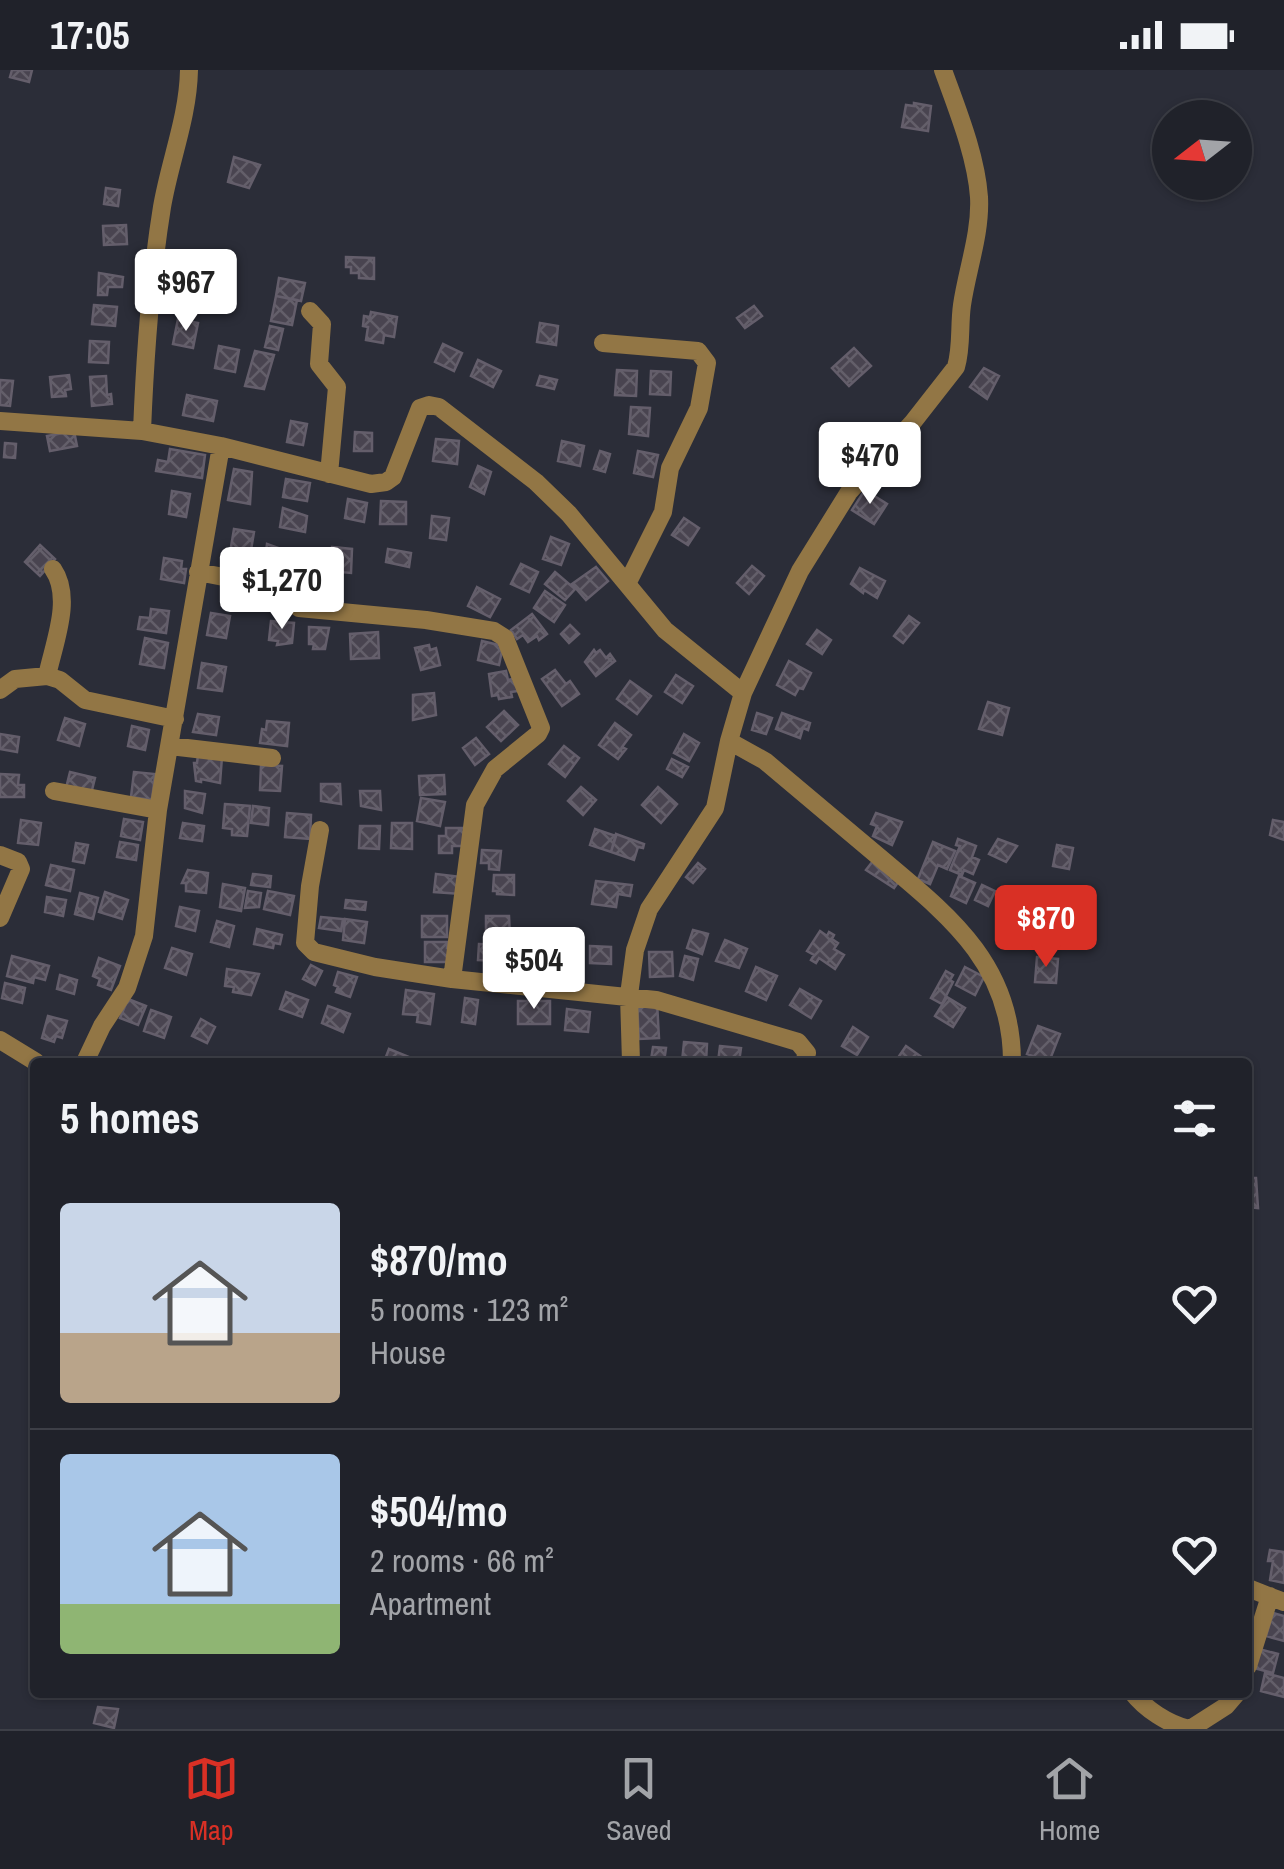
<!DOCTYPE html>
<meta charset="utf-8">
<style>
:root{--surface:#20222a;--page:#282a32;--text:#f1f3f6;--muted:#a2a4a8;--line:#3d3f47;--accent:#d93025}
body{margin:0;font-family:"Archivo Narrow",sans-serif;background:var(--page);color:var(--text);height:100vh;display:flex;flex-direction:column;font-size:38px;white-space:nowrap}
*{box-sizing:border-box;margin:0}
p{font-size:32px;color:var(--muted)}
.icon{flex:none;width:55px;height:55px;fill:none;stroke:currentColor;stroke-width:2;stroke-linecap:round;stroke-linejoin:round}
.map{position:relative;flex:1;overflow:hidden}
.side{position:absolute;left:30px;top:988px;width:1222px;height:640px;display:flex;flex-direction:column;background:var(--surface);border-radius:10px;box-shadow:0 2px 8px #0004,0 0 0 2px var(--line)}
.side>*{flex:none}
.needle{width:65px;rotate:253deg}
.tools{position:absolute;left:1152px;top:30px;display:grid;gap:20px}
.tools a{display:grid;place-items:center;width:100px;height:100px;border-radius:50%;background:var(--surface);box-shadow:0 2px 8px #0004,0 0 0 2px var(--line);font-size:50px}
.price{position:absolute;translate:-50% -85px;padding:0 22px;border-radius:10px;background:#fff;color:#222;font-size:32px;line-height:65px;filter:drop-shadow(0 2px 5px #0008)}
.price::after{content:'';position:absolute;left:50%;top:60px;width:30px;height:22px;margin-left:-15px;background:inherit;clip-path:polygon(0 0,100% 0,50% 100%)}
.price.active{background:var(--accent);color:#fff}
ul{padding:0;list-style:none}
li{display:flex;align-items:center;gap:30px;height:250px;padding:0 30px}
li+li{border-top:2px solid var(--line)}
li span{display:grid;place-items:center;flex:none;width:280px;height:200px;border-radius:10px;color:#555}
li>.icon{margin-inline-start:auto}
span .icon{width:120px;height:120px;fill:#fffc;stroke-width:1}
li b{font-size:42px}
h2{display:flex;justify-content:space-between;align-items:center;height:120px;padding:0 30px;font-size:42px}
.status{display:flex;justify-content:space-between;align-items:center;height:70px;padding:0 50px;background:var(--surface);direction:ltr}
.status svg{height:28px;fill:currentColor}
.dock{display:flex;justify-content:space-around;align-items:center;height:140px;border-top:2px solid var(--line);background:var(--surface);font-size:28px;color:var(--muted)}
.dock a{display:grid;justify-items:center;gap:5px}
.dock .active{color:var(--accent)}
.map>svg:first-child{display:block}
.building{fill:url(#building-cross-hatch);stroke:#645e6b;stroke-width:2.5}
.lines{fill:none;stroke-linecap:round;stroke-linejoin:round}
.minor{stroke:#927645;stroke-width:18}
</style>
<div class="status"><b>17:05</b><svg viewBox="0 0 49 12"><path d="M0 12V9h3v3zM5 12V6h3v6zM10 12V3h3v9zM15 12V0h3v12zM26 1h20v11H26zM47 4h2v5h-2z"/></svg></div>
<div class="map">
<svg width="1284" height="1659" viewBox="0 0 1284 1659">
<defs>
<pattern id="building-cross-hatch" width="8" height="8" patternUnits="userSpaceOnUse" patternTransform="scale(2.5)"><rect width="8" height="8" fill="#494450"/><path d="M0 0l8 8M0 8l8-8" fill="none" stroke="#635f6a"/></pattern>
</defs>
<rect width="100%" height="100%" fill="#2b2d38"/>
<!-- building -->
<path class="building" d="M 12,0 L 32,0 L 29,12 L 10,7 Z
M 914,33 L 931,36 L 928,61 L 902,57 L 906,35 L 914,36 Z
M 234,87 L 260,95 L 249,118 L 228,112 Z
M 106,118 L 120,120 L 118,136 L 104,134 Z
M 126,155 L 127,174 L 104,175 L 103,156 Z
M 346,187 L 374,188 L 374,209 L 359,208 L 359,203 L 351,203 L 351,197 L 346,197 Z
M 99,203 L 123,207 L 122,217 L 108,217 L 107,225 L 98,225 Z
M 279,208 L 305,213 L 301,231 L 276,226 Z
M 276,226 L 297,230 L 292,255 L 271,251 Z
M 94,235 L 117,237 L 115,256 L 92,254 Z
M 754,236 L 762,246 L 745,258 L 737,248 Z
M 371,242 L 397,247 L 394,267 L 384,265 L 383,273 L 366,270 L 368,257 L 363,256 L 364,246 L 370,247 Z
M 178,249 L 198,253 L 193,278 L 173,274 Z
M 540,253 L 558,256 L 556,275 L 537,272 Z
M 270,256 L 283,259 L 278,280 L 265,277 Z
M 90,271 L 109,272 L 108,293 L 89,292 Z
M 443,274 L 462,283 L 454,301 L 435,292 Z
M 219,276 L 239,280 L 235,302 L 215,298 Z
M 854,278 L 871,296 L 849,316 L 832,298 Z
M 255,281 L 274,285 L 264,319 L 245,316 Z
M 478,290 L 501,301 L 493,317 L 471,306 Z
M 984,298 L 999,306 L 987,329 L 970,317 Z
M 617,300 L 637,301 L 636,326 L 615,325 Z
M 651,301 L 671,302 L 670,325 L 650,324 Z
M 69,305 L 71,319 L 65,320 L 66,326 L 52,327 L 50,307 Z
M 106,306 L 107,325 L 111,324 L 112,334 L 92,336 L 90,307 Z
M 540,306 L 557,310 L 554,319 L 537,315 Z
M 0,310 L 13,311 L 10,336 L 0,335 Z
M 187,325 L 217,331 L 213,351 L 183,345 Z
M 631,337 L 650,338 L 648,366 L 629,364 Z
M 291,351 L 307,354 L 303,375 L 287,372 Z
M 74,361 L 77,376 L 50,381 L 47,366 Z
M 355,362 L 372,363 L 372,381 L 354,381 Z
M 436,369 L 459,371 L 457,394 L 433,391 Z
M 562,371 L 584,376 L 580,396 L 558,391 Z
M 5,373 L 16,374 L 15,388 L 4,387 Z
M 170,379 L 205,385 L 202,408 L 156,401 L 158,390 L 168,392 Z
M 600,381 L 610,384 L 605,402 L 594,399 Z
M 638,381 L 658,385 L 653,407 L 634,403 Z
M 478,396 L 491,402 L 484,424 L 470,417 Z
M 234,399 L 252,402 L 250,434 L 228,430 Z
M 286,409 L 310,413 L 307,431 L 283,427 Z
M 865,420 L 887,434 L 874,454 L 852,440 Z
M 172,421 L 190,424 L 186,447 L 169,444 Z
M 348,429 L 367,433 L 364,452 L 345,448 Z
M 381,431 L 406,432 L 406,454 L 380,454 Z
M 283,438 L 307,446 L 305,462 L 280,457 Z
M 432,446 L 449,448 L 446,470 L 430,468 Z
M 684,448 L 699,458 L 688,475 L 672,465 Z
M 234,459 L 254,462 L 250,486 L 230,483 Z
M 551,467 L 569,474 L 561,495 L 543,489 Z
M 267,474 L 284,480 L 281,499 L 277,498 L 276,505 L 263,503 Z
M 40,475 L 55,489 L 40,506 L 25,492 Z
M 332,477 L 352,479 L 351,503 L 330,501 Z
M 388,479 L 411,483 L 409,497 L 386,492 Z
M 164,488 L 182,491 L 181,499 L 186,499 L 184,513 L 161,509 Z
M 521,494 L 538,502 L 529,522 L 511,514 Z
M 752,496 L 764,506 L 749,524 L 737,513 Z
M 307,497 L 327,499 L 326,506 L 320,505 L 318,523 L 304,521 Z
M 596,497 L 608,511 L 586,530 L 572,514 Z
M 860,498 L 885,511 L 877,528 L 864,520 L 863,523 L 851,514 Z
M 555,502 L 575,519 L 565,530 L 545,514 Z
M 477,517 L 500,529 L 490,547 L 468,536 Z
M 545,521 L 565,535 L 554,552 L 534,538 Z
M 151,539 L 169,541 L 166,563 L 138,559 L 140,547 L 150,548 Z
M 211,543 L 230,546 L 226,568 L 207,565 Z
M 532,544 L 547,564 L 539,570 L 537,566 L 528,572 L 523,565 L 517,569 L 511,560 Z
M 909,546 L 919,553 L 903,573 L 894,566 Z
M 271,551 L 294,553 L 292,573 L 277,575 L 278,571 L 269,570 Z
M 570,555 L 579,564 L 569,573 L 561,564 Z
M 309,557 L 329,558 L 325,579 L 313,579 L 314,574 L 309,574 Z
M 817,560 L 831,570 L 822,584 L 807,574 Z
M 378,562 L 379,588 L 351,589 L 350,564 Z
M 145,568 L 168,573 L 164,598 L 140,594 Z
M 482,571 L 503,576 L 499,595 L 478,590 Z
M 429,575 L 430,580 L 436,578 L 440,595 L 421,600 L 415,578 Z
M 594,580 L 596,583 L 600,580 L 606,588 L 610,584 L 615,591 L 596,606 L 585,592 Z
M 789,591 L 811,603 L 803,619 L 799,618 L 795,625 L 777,615 Z
M 202,593 L 226,597 L 222,621 L 198,618 Z
M 555,600 L 566,614 L 570,611 L 579,624 L 562,636 L 542,609 Z
M 506,601 L 508,610 L 516,608 L 518,621 L 511,622 L 512,627 L 499,629 L 498,625 L 492,626 L 489,604 Z
M 676,605 L 693,616 L 682,633 L 665,622 Z
M 630,611 L 651,626 L 637,644 L 617,629 Z
M 434,623 L 436,645 L 413,650 L 413,625 Z
M 988,632 L 1009,638 L 1002,665 L 979,659 Z
M 504,641 L 518,655 L 501,671 L 487,657 Z
M 757,643 L 772,648 L 766,664 L 752,660 Z
M 782,643 L 810,653 L 808,660 L 803,658 L 800,668 L 776,659 Z
M 198,644 L 219,647 L 216,665 L 193,662 Z
M 65,648 L 85,654 L 79,676 L 58,670 Z
M 267,651 L 289,653 L 287,676 L 260,673 L 262,659 L 266,660 Z
M 615,653 L 631,665 L 622,677 L 626,679 L 618,689 L 599,675 Z
M 132,656 L 149,660 L 145,680 L 128,676 Z
M 0,664 L 19,667 L 17,682 L 0,679 Z
M 684,664 L 699,673 L 689,691 L 674,683 Z
M 476,668 L 489,684 L 475,695 L 463,678 Z
M 564,676 L 579,688 L 565,707 L 549,694 Z
M 198,685 L 222,687 L 220,713 L 201,709 L 201,712 L 196,711 L 194,693 L 197,693 Z
M 672,689 L 688,697 L 682,707 L 667,699 Z
M 261,695 L 282,696 L 280,721 L 260,720 Z
M 70,702 L 95,708 L 91,724 L 66,718 Z
M 134,702 L 155,704 L 152,730 L 131,727 Z
M 0,704 L 19,705 L 18,715 L 24,715 L 24,727 L 0,727 Z
M 444,705 L 445,724 L 420,725 L 419,706 Z
M 321,714 L 340,714 L 341,734 L 321,731 Z
M 581,717 L 596,730 L 583,745 L 568,731 Z
M 658,717 L 677,734 L 661,753 L 642,735 Z
M 185,721 L 205,724 L 202,743 L 185,738 Z
M 360,721 L 380,721 L 381,740 L 361,736 Z
M 421,728 L 445,732 L 440,756 L 417,751 Z
M 225,734 L 250,736 L 247,766 L 232,765 L 232,759 L 223,758 Z
M 253,736 L 269,738 L 268,755 L 251,753 Z
M 287,743 L 311,745 L 310,769 L 285,767 Z
M 876,743 L 902,752 L 892,775 L 873,766 L 877,756 L 871,754 Z
M 124,749 L 143,752 L 140,770 L 121,766 Z
M 21,750 L 41,753 L 38,775 L 18,773 Z
M 1273,750 L 1284,752 L 1284,770 L 1270,765 Z
M 183,753 L 204,756 L 202,771 L 180,768 Z
M 392,753 L 412,753 L 412,779 L 391,778 Z
M 360,756 L 380,756 L 379,779 L 359,778 Z
M 446,758 L 464,758 L 464,776 L 452,776 L 452,783 L 439,783 L 439,766 L 446,766 Z
M 595,759 L 616,766 L 611,782 L 590,775 Z
M 616,764 L 644,774 L 643,778 L 638,777 L 634,790 L 611,782 Z
M 958,769 L 976,776 L 972,787 L 979,790 L 973,804 L 964,800 L 962,805 L 950,800 L 960,776 L 956,775 Z
M 998,769 L 1017,776 L 1006,792 L 989,784 Z
M 120,772 L 138,775 L 136,790 L 117,787 Z
M 933,772 L 955,781 L 947,799 L 938,795 L 930,814 L 918,809 Z
M 76,773 L 88,775 L 84,793 L 73,791 Z
M 1057,775 L 1073,778 L 1069,799 L 1053,796 Z
M 482,780 L 501,781 L 499,800 L 489,799 L 489,793 L 481,793 Z
M 873,791 L 899,811 L 894,818 L 866,800 Z
M 698,793 L 705,799 L 693,813 L 686,807 Z
M 51,795 L 74,800 L 70,821 L 46,815 Z
M 188,800 L 208,803 L 206,823 L 186,821 L 186,813 L 182,813 Z
M 253,804 L 271,806 L 270,817 L 251,815 Z
M 436,804 L 462,807 L 461,824 L 434,822 Z
M 494,805 L 514,805 L 514,825 L 497,824 L 497,821 L 493,821 Z
M 959,806 L 975,813 L 966,833 L 951,826 Z
M 596,811 L 632,815 L 630,826 L 618,824 L 616,837 L 592,834 Z
M 223,814 L 245,818 L 241,841 L 220,837 Z
M 982,815 L 995,821 L 988,836 L 975,830 Z
M 248,821 L 261,823 L 259,837 L 245,838 Z
M 268,821 L 294,826 L 290,845 L 264,839 Z
M 105,822 L 128,830 L 122,849 L 99,842 Z
M 80,823 L 98,828 L 93,849 L 75,844 Z
M 47,827 L 66,830 L 63,846 L 45,842 Z
M 346,830 L 366,832 L 365,840 L 345,838 Z
M 180,837 L 199,841 L 195,861 L 176,856 Z
M 422,846 L 447,846 L 447,867 L 422,867 Z
M 486,846 L 509,846 L 510,865 L 486,865 Z
M 321,847 L 343,849 L 341,861 L 319,858 Z
M 345,849 L 367,852 L 364,873 L 343,870 Z
M 217,851 L 234,856 L 229,877 L 211,872 Z
M 257,859 L 282,865 L 280,874 L 274,873 L 273,878 L 254,874 Z
M 693,860 L 708,864 L 702,884 L 687,878 Z
M 820,861 L 827,866 L 829,862 L 834,865 L 832,869 L 838,873 L 834,879 L 844,885 L 835,899 L 819,888 L 816,893 L 811,890 L 814,885 L 807,881 Z
M 725,870 L 747,879 L 739,898 L 716,891 Z
M 425,872 L 447,872 L 447,878 L 450,878 L 447,892 L 425,892 Z
M 479,874 L 500,875 L 499,891 L 478,890 Z
M 503,876 L 536,880 L 535,893 L 501,891 Z
M 590,876 L 611,877 L 611,894 L 590,893 Z
M 172,878 L 192,884 L 186,905 L 165,898 Z
M 649,882 L 672,882 L 673,906 L 650,907 Z
M 12,886 L 49,896 L 45,910 L 34,907 L 33,913 L 7,906 Z
M 685,886 L 698,889 L 693,910 L 680,906 Z
M 1037,887 L 1058,889 L 1056,913 L 1035,912 Z
M 99,888 L 120,896 L 111,920 L 98,915 L 100,909 L 93,906 Z
M 311,895 L 322,901 L 315,915 L 303,909 Z
M 756,897 L 777,906 L 766,930 L 746,921 Z
M 965,897 L 984,907 L 975,925 L 956,915 Z
M 227,899 L 259,904 L 251,925 L 233,922 L 234,917 L 225,916 Z
M 946,901 L 953,905 L 950,910 L 953,912 L 942,934 L 931,928 Z
M 338,902 L 357,907 L 350,927 L 336,922 L 338,917 L 334,915 Z
M 60,905 L 77,910 L 74,924 L 57,919 Z
M 5,913 L 25,918 L 22,933 L 2,928 Z
M 800,919 L 821,931 L 811,948 L 790,935 Z
M 406,920 L 434,924 L 430,954 L 417,952 L 418,945 L 403,944 Z
M 286,922 L 308,930 L 302,947 L 280,939 Z
M 947,927 L 965,938 L 953,957 L 935,946 Z
M 465,928 L 478,930 L 475,954 L 462,952 Z
M 128,929 L 146,936 L 138,955 L 120,948 Z
M 518,931 L 550,931 L 550,954 L 518,954 Z
M 657,932 L 659,968 L 639,969 L 637,934 Z
M 328,936 L 350,944 L 343,962 L 322,953 Z
M 567,939 L 590,942 L 588,962 L 565,960 Z
M 151,940 L 171,947 L 164,968 L 144,961 Z
M 48,946 L 67,951 L 62,968 L 56,966 L 54,972 L 42,968 Z
M 201,949 L 215,957 L 207,973 L 192,966 Z
M 1038,956 L 1060,964 L 1049,992 L 1027,984 Z
M 853,957 L 868,967 L 857,985 L 842,976 Z
M 684,972 L 707,974 L 706,992 L 682,992 Z
M 720,976 L 741,978 L 739,992 L 718,992 Z
M 906,976 L 923,988 L 920,992 L 895,992 Z
M 653,977 L 666,978 L 664,992 L 651,990 Z
M 389,979 L 419,991 L 419,992 L 384,992 Z
M 1248,1108 L 1256,1108 L 1258,1138 L 1248,1137 Z
M 1270,1480 L 1284,1482 L 1284,1513 L 1270,1510 L 1273,1491 L 1268,1491 Z
M 1273,1543 L 1284,1546 L 1284,1571 L 1266,1566 Z
M 1259,1579 L 1278,1584 L 1273,1603 L 1254,1598 Z
M 1265,1603 L 1284,1608 L 1284,1627 L 1261,1621 Z
M 98,1637 L 118,1639 L 114,1658 L 94,1653 Z"/>
<g class="lines">
<!-- minor -->
<path class="minor" d="M 310,241 L 322,254 L 319,294 L 337,317 L 329,404
M 603,273 L 698,281 L 707,293 L 699,338 L 670,398 L 663,442 L 628,512
M 0,351 L 142,361 L 221,376 L 371,414 L 386,412 L 393,407 L 420,338 L 429,335 L 439,337 L 536,412 L 569,444 L 665,560 L 743,623
M 142,361 C 145,286 150,211 162,137 C 170,90 188,48 189,0
M 198,502 L 269,516 L 299,538 L 426,550 L 494,561 L 505,568 L 541,658 L 538,664 L 495,699 L 475,735 L 452,909
M 47,606 C 54,573 73,528 53,499
M 0,620 L 15,609 L 47,606 L 60,610 L 85,630 L 175,649
M 729,671 L 765,691 C 803,723 841,755 878,786 C 948,845 1012,893 1012,992
M 170,676 L 272,688
M 54,721 L 158,740
M 320,760 L 310,816 L 305,873 L 314,882 L 375,897 L 452,909 L 656,930 L 798,972 L 807,983 L 804,992
M 0,785 L 18,792 L 21,799 L 0,848
M 0,970 L 36,992
M 85,992 L 102,956 L 127,918 L 144,866 L 158,740 L 221,376
M 631,992 L 629,925 L 635,880 L 649,839 L 715,738 L 729,671 L 743,623 L 800,501 L 849,422 L 913,352 L 956,297 C 962,277 959,256 962,235 C 967,200 981,163 979,127 C 976,85 957,39 943,0
M 1248,1518 L 1284,1532
M 1248,1596 L 1270,1526
M 1132,1622 C 1145,1639 1168,1654 1189,1659
M 1190,1659 L 1226,1636 L 1238,1622"/>
</g>
</svg>
<div class="tools">
<a><svg class="needle" viewBox="-14 -14 28 28"><path d="M0-13l5 13h-10z" fill="#e53935"/><path d="M0 13l5-13h-10z" fill="#a2a4a8"/></svg></a>
</div>
<b class="price" style="left:186px;top:264px">$967</b>
<b class="price" style="left:870px;top:437px">$470</b>
<b class="price" style="left:282px;top:562px">$1,270</b>
<b class="price active" style="left:1046px;top:900px">$870</b>
<b class="price" style="left:534px;top:942px">$504</b>
<section class="side">
<h2>5 homes<svg class="icon" aria-label="filters" viewBox="0 0 24 24"><path d="M4 7h16M4 17h16"/><circle cx="9" cy="7" r="2"/><circle cx="15" cy="17" r="2"/></svg></h2>
<ul>
<li><span style="background:linear-gradient(#c9d6e8 65%,#b9a48a 0)"><svg class="icon" aria-label="home" viewBox="0 0 24 24"><path d="M3 11l9-7 9 7M6 9v11h12V9"/></svg></span><div><b>$870/mo</b><p>5 rooms · 123 m²</p><p>House</p></div><svg class="icon" aria-label="heart" viewBox="0 0 24 24"><path d="M12 20l-8-8c-3-5 5-10 8-4 3-6 11-1 8 4z"/></svg></li>
<li><span style="background:linear-gradient(#a9c7e8 75%,#8fb573 0)"><svg class="icon" aria-label="home" viewBox="0 0 24 24"><path d="M3 11l9-7 9 7M6 9v11h12V9"/></svg></span><div><b>$504/mo</b><p>2 rooms · 66 m²</p><p>Apartment</p></div><svg class="icon" aria-label="heart" viewBox="0 0 24 24"><path d="M12 20l-8-8c-3-5 5-10 8-4 3-6 11-1 8 4z"/></svg></li>
</ul>
</section>
</div>
<nav class="dock">
<a class="active"><svg class="icon" aria-label="map" viewBox="0 0 24 24"><path d="M3 6l6-2 6 2 6-2v14l-6 2-6-2-6 2zM9 4v14M15 6v14"/></svg>Map</a>
<a><svg class="icon" aria-label="saved" viewBox="0 0 24 24"><path d="M7 4h10v16l-5-4-5 4z"/></svg>Saved</a>
<a><svg class="icon" aria-label="home" viewBox="0 0 24 24"><path d="M3 11l9-7 9 7M6 9v11h12V9"/></svg>Home</a>
</nav>
